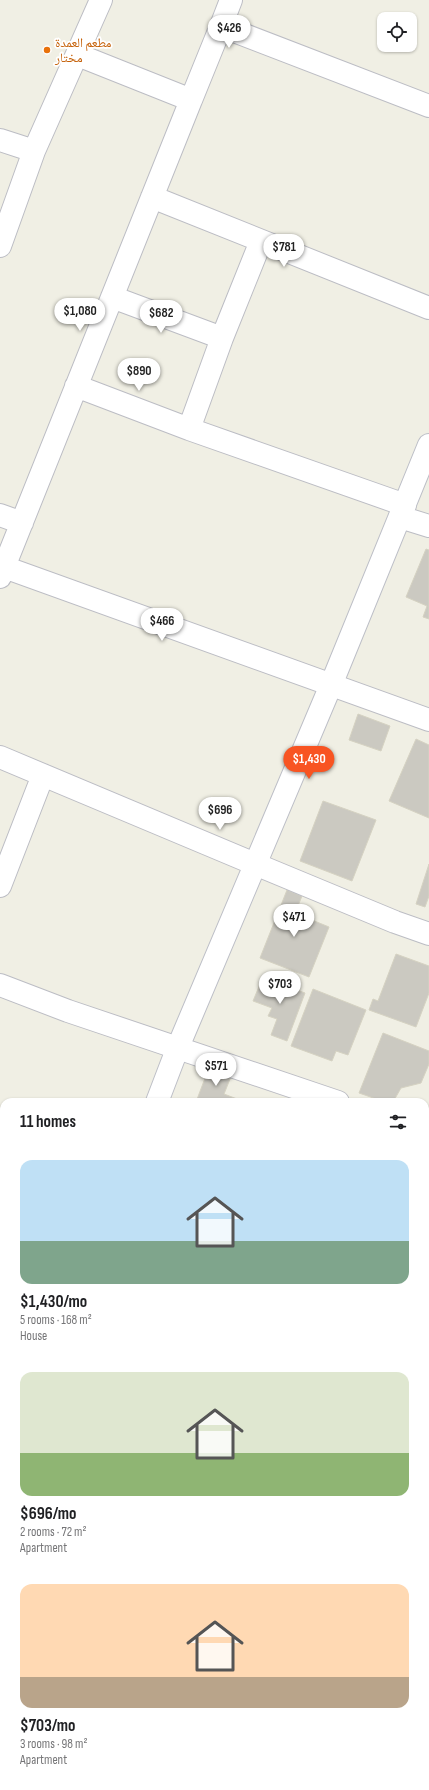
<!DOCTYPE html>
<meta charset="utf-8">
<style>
:root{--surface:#fff;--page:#f2f2f2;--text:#202124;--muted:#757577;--accent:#f85422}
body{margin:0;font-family:"Sofia Sans Condensed","Noto Naskh Arabic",sans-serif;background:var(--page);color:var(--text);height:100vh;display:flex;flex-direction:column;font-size:15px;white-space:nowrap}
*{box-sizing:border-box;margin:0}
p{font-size:13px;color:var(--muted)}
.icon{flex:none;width:22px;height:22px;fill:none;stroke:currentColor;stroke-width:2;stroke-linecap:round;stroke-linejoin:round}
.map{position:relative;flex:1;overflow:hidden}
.sheet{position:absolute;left:0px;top:1098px;width:429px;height:692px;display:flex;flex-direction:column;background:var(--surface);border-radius:12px 12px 0 0;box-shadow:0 1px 3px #0004}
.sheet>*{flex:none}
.fabs{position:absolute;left:377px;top:12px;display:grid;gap:8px}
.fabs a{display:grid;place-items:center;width:40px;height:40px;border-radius:8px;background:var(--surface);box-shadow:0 1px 3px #0004;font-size:20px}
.price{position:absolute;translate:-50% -34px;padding:0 9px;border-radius:14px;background:#fff;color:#222;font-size:13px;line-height:26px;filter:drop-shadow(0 1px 2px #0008)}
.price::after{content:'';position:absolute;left:50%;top:24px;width:12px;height:9px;margin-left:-6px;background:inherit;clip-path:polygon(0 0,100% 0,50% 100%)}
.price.on{background:var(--accent);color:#fff}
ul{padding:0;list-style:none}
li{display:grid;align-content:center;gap:8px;height:212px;padding:0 20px}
li span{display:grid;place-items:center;height:124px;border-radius:12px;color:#555}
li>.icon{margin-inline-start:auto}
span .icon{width:72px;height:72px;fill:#fffc;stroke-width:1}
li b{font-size:17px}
h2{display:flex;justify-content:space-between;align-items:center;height:48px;padding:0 20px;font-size:17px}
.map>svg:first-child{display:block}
.building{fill:#cbc9c1;stroke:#d5d2c2}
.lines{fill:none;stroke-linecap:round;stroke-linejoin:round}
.street-casing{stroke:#bcbdc4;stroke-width:24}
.secondary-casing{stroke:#bdbfc7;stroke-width:24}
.street{stroke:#fff;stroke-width:22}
.secondary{stroke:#fff;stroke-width:22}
.food-dot{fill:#e8710a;stroke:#fff;stroke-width:1.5}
.labels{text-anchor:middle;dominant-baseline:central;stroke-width:3.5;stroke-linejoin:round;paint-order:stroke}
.food-label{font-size:13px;fill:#c56008;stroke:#fff;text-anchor:start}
</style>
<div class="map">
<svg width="429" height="1790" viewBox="0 0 429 1790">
<rect width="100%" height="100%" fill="#f0efe4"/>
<!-- building -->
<path class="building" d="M 426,549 L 429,550 L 429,619 L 423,617 L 427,606 L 406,597 Z
M 358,714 L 390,726 L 381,751 L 349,740 Z
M 416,739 L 429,745 L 429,818 L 389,801 Z
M 323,801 L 376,820 L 352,881 L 300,861 Z
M 429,864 L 429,896 L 425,907 L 416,904 Z
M 287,890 L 302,896 L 295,913 L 329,927 L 309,977 L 260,958 Z
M 396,954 L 429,966 L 429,993 L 416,1027 L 369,1010 L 373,999 L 378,1001 Z
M 263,977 L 305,993 L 287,1041 L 271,1035 L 277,1019 L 268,1016 L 272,1008 L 253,1001 Z
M 313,989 L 366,1010 L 348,1055 L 336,1051 L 332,1061 L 291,1046 Z
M 383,1033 L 429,1051 L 429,1064 L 421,1083 L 401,1088 L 393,1102 L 385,1102 L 359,1093 Z
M 210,1065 L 232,1074 L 224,1094 L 245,1102 L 196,1102 Z
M 0,1619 L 4,1621 L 4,1674 L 0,1673 Z
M 41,1786 L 66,1786 L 64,1790 L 52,1790 Z"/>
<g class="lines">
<!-- street casing -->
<g class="street-casing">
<path id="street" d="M 221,26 L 231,0
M 78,55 L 191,100 L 221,26 L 429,106
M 0,140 L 34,151
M 152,197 L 429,308
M 261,241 L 222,338 L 189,429 L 405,505
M 0,246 L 34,151 L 101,0
M 112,297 L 222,338
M 76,386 L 189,429
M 0,515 L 22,523
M 400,517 L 429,526
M 4,567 L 429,720
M 0,577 L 191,100
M 0,757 L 255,864 L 395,922 L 429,934
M 0,886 L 43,775
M 0,985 L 68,1011 L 338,1102
M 425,1134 L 429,1135
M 0,1177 L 4,1179
M 425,1191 L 429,1181
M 0,1397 L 4,1399
M 425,1549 L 429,1551
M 0,1604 L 4,1606
M 185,1790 L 187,1786"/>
</g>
<!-- secondary casing -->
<g class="secondary-casing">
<path id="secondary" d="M 157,1102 L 178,1047 L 331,685 L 429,445
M 0,1516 L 4,1507"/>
</g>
<!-- street -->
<use href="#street" class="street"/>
<!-- secondary -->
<use href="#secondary" class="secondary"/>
</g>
<!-- markers -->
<circle class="food-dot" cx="47" cy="50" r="4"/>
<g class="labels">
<!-- food labels -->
<g class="food-label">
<text x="55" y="43">مطعم العمدة<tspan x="55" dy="15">مختار</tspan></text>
</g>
</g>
</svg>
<div class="fabs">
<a><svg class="icon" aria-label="locate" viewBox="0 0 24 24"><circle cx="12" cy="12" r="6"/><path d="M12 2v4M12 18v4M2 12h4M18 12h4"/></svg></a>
</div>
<b class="price" style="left:229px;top:49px">$426</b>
<b class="price" style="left:284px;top:268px">$781</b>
<b class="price" style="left:80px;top:332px">$1,080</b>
<b class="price" style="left:161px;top:334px">$682</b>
<b class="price" style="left:139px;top:392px">$890</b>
<b class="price" style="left:162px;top:642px">$466</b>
<b class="price on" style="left:309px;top:780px">$1,430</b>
<b class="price" style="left:220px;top:831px">$696</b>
<b class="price" style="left:294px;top:938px">$471</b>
<b class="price" style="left:280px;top:1005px">$703</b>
<b class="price" style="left:216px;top:1087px">$571</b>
<section class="sheet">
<h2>11 homes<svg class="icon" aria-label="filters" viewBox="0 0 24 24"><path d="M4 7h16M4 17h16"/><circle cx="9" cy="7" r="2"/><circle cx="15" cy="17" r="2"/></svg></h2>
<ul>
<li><span style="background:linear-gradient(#bfe0f5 65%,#7fa58c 0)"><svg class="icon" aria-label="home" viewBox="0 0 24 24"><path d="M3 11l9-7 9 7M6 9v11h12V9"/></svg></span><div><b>$1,430/mo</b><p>5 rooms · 168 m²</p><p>House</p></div></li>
<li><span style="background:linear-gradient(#dfe7d0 65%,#8fb573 0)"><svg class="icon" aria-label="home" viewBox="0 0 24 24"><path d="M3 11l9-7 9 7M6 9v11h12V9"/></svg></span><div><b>$696/mo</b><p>2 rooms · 72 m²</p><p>Apartment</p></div></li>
<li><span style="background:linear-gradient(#ffd9b3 75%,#b9a48a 0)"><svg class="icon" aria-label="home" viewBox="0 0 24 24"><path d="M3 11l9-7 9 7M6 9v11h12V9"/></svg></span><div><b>$703/mo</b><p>3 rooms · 98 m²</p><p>Apartment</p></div></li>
</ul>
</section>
</div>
